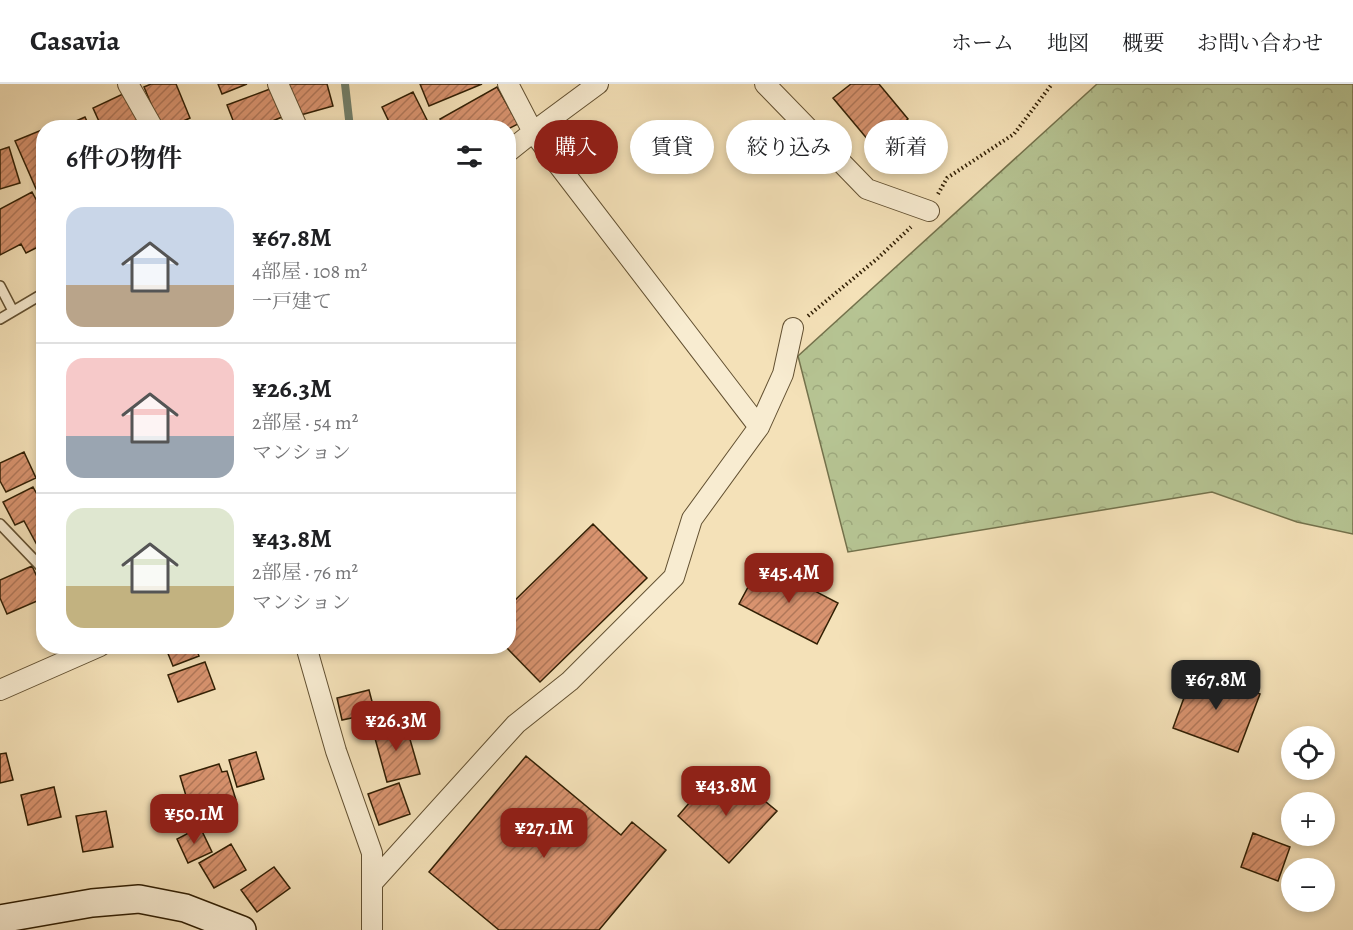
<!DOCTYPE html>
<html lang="ja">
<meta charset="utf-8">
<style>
:root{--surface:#fff;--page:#f6f6f6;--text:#202124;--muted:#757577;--line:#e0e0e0;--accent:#8f2418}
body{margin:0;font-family:Alegreya,"Noto Serif JP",serif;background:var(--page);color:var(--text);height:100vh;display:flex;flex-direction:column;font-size:22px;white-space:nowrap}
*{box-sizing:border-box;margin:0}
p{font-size:20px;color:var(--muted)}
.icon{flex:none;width:33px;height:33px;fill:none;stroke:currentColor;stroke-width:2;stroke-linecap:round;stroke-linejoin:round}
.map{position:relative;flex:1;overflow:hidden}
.drawer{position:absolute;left:36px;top:36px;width:480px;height:534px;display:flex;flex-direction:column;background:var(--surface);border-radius:24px;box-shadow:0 3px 9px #0003}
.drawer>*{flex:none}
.guide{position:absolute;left:534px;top:36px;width:570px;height:54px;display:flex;gap:12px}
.controls{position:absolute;left:1281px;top:642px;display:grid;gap:12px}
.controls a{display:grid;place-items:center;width:54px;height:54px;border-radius:50%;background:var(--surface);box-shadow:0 3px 9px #0003;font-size:30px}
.price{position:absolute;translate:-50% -51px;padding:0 14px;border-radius:12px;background:var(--accent);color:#fff;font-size:20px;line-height:39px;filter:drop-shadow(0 2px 3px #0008)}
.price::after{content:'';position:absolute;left:50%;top:36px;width:18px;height:14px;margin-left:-9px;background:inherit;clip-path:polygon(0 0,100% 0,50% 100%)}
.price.selected{background:#222;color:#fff}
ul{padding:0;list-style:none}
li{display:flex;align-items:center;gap:18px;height:150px;padding:0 30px}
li+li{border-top:2px solid var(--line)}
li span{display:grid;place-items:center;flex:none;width:168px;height:120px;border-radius:18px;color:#555}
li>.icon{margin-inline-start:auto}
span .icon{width:72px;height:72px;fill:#fffc;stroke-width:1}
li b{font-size:26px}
h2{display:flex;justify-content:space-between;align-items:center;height:72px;padding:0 30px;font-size:26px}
.pill{padding:0 21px;border-radius:27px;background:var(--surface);box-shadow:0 3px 9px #0003;font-size:21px;line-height:54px}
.pill.selected{background:var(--accent);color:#fff}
header{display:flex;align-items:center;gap:36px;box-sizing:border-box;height:84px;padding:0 30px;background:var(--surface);border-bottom:2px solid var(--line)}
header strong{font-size:28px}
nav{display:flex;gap:33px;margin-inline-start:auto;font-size:21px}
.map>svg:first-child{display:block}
.forest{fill:url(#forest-crowns);stroke:#74724c;stroke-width:1.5}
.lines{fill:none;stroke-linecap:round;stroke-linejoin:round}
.stream{stroke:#717e69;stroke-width:8}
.building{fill:url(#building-hatch);stroke:#311f04;stroke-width:1.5}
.lane-casing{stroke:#625031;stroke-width:12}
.street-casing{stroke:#625031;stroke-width:22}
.secondary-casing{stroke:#311f04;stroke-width:30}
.path{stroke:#311f04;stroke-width:4;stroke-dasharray:1.5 3;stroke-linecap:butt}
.lane{stroke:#f8ecd1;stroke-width:9}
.street{stroke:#f8ecd1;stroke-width:20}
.secondary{stroke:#f8ecd1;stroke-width:27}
</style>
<header>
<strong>Casavia</strong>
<nav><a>ホーム</a><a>地図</a><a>概要</a><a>お問い合わせ</a></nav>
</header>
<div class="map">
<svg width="1353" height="846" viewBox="0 0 1353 846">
<defs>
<pattern id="forest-crowns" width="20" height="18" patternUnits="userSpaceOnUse" patternTransform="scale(1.5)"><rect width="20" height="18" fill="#b6c493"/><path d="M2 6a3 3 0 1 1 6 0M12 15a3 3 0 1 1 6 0" fill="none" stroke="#9da87d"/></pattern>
<pattern id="building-hatch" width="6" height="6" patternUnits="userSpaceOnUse" patternTransform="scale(1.5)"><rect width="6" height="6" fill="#d8936f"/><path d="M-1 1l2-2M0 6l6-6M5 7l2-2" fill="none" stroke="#b07759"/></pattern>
</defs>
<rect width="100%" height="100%" fill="#f4e1b8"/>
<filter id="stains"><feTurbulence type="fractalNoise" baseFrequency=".00333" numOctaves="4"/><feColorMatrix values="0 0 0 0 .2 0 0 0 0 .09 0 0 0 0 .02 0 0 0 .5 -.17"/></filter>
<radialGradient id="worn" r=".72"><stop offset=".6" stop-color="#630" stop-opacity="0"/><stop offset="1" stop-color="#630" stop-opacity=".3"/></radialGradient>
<!-- forest -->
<path class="forest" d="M 1097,0 L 1353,0 L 1353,450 L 1297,438 L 1212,408 L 848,468 L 798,272 Z"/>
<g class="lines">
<!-- stream -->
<path class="stream" d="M 345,0 L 350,44"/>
</g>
<!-- building -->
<path class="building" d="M 151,0 L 176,0 L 190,34 L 168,44 L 161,44 L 144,3 Z
M 218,0 L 247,0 L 222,10 Z
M 287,0 L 327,0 L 333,22 L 297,32 Z
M 420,0 L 482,0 L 429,22 Z
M 851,0 L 879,0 L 908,35 L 874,63 L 833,14 Z
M 497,3 L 518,40 L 508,45 L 508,44 L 445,44 L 440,35 Z
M 270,5 L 282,33 L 256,44 L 236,44 L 227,21 Z
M 413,8 L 431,44 L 392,44 L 382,23 Z
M 125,9 L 142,44 L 102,44 L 93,24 Z
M 85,33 L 90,44 L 60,44 Z
M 44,45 L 44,104 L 37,107 L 15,57 Z
M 9,63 L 20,99 L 0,105 L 0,66 Z
M 32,108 L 44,130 L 44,160 L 26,169 L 21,160 L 0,171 L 0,125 Z
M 24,368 L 36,394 L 6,408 L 0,397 L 0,379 Z
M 33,403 L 44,423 L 44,457 L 37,461 L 24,437 L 15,441 L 3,418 Z
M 593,440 L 647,494 L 540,598 L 505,562 L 508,562 L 508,523 Z
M 761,479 L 838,519 L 817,560 L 739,520 Z
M 32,482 L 44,508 L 44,514 L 7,530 L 0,514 L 0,496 Z
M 165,562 L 195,562 L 199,572 L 173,582 Z
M 205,578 L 215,605 L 178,618 L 168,591 Z
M 1194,586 L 1260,610 L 1238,668 L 1173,644 Z
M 369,606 L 375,629 L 342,636 L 337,614 Z
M 405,638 L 420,690 L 387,698 L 373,647 Z
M 256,668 L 264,695 L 237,703 L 229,676 Z
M 6,669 L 13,696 L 0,699 L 0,670 Z
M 526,672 L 621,751 L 632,738 L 666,766 L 599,846 L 499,846 L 429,788 Z
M 219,680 L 222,688 L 227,687 L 236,716 L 222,720 L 220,715 L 190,725 L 180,692 Z
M 715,689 L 743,713 L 750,705 L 777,727 L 729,779 L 678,732 Z
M 399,699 L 410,730 L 379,741 L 368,710 Z
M 54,703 L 61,733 L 28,741 L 21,711 Z
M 106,727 L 113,763 L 83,768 L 76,732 Z
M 200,743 L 212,768 L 188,779 L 177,755 Z
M 1253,749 L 1290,763 L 1278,797 L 1241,783 Z
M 231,760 L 246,786 L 214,804 L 199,779 Z
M 274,783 L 290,804 L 257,828 L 241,806 Z"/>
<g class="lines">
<!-- lane casing -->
<g class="lane-casing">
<path id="lane" d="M 0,202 L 13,227
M 0,235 L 44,209
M 0,440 L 44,486
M 62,562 L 65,578"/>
</g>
<!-- street casing -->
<g class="street-casing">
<path id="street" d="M 128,0 L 153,44
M 278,0 L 297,43
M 508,0 L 533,48 L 759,343
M 765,0 L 867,105 L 929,127
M 508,68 L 533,48 L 598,0
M 306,562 L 336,667 L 372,769 L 372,846
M 0,606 L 100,562
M 373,798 L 516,640 L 570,597 L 674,493 L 692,435 L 759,343 L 783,290 L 793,244"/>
</g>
<!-- secondary casing -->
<g class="secondary-casing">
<path id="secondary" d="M 0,835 L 92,819 L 139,815 L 185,824 L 242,846"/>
</g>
<!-- path -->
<path class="path" d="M 938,110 L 947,94 L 1014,50 L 1052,0
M 808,232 L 878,174 L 911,143"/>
<!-- lane -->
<use href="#lane" class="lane"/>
<!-- street -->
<use href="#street" class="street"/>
<!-- secondary -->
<use href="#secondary" class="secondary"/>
</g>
<rect width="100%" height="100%" filter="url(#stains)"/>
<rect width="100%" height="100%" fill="url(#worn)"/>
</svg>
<div class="controls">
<a><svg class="icon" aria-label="locate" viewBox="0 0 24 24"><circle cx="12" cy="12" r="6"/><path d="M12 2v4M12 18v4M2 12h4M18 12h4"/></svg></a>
<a>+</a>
<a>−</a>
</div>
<b class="price" style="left:789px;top:520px">¥45.4M</b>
<b class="price selected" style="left:1216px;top:627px">¥67.8M</b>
<b class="price" style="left:396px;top:668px">¥26.3M</b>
<b class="price" style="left:726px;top:733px">¥43.8M</b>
<b class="price" style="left:194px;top:761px">¥50.1M</b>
<b class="price" style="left:544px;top:775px">¥27.1M</b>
<div class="guide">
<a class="pill selected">購入</a>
<a class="pill">賃貸</a>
<a class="pill">絞り込み</a>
<a class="pill">新着</a>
</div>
<section class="drawer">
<h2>6件の物件<svg class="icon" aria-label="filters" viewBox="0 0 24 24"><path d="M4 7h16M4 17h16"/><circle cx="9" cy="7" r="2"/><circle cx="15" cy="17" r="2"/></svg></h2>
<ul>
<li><span style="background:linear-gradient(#c9d6e8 65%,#b9a48a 0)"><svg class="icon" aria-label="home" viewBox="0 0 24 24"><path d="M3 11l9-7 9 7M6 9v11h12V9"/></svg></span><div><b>¥67.8M</b><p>4部屋 · 108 m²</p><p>一戸建て</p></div></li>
<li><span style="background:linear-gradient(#f6c9c9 65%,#9aa5b1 0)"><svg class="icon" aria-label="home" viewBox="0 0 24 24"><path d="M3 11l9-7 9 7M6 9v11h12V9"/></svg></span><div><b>¥26.3M</b><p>2部屋 · 54 m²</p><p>マンション</p></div></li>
<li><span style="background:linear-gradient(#dfe7d0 65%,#c2b280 0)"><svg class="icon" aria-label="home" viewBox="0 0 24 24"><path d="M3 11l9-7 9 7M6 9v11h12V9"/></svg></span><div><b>¥43.8M</b><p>2部屋 · 76 m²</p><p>マンション</p></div></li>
</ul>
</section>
</div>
